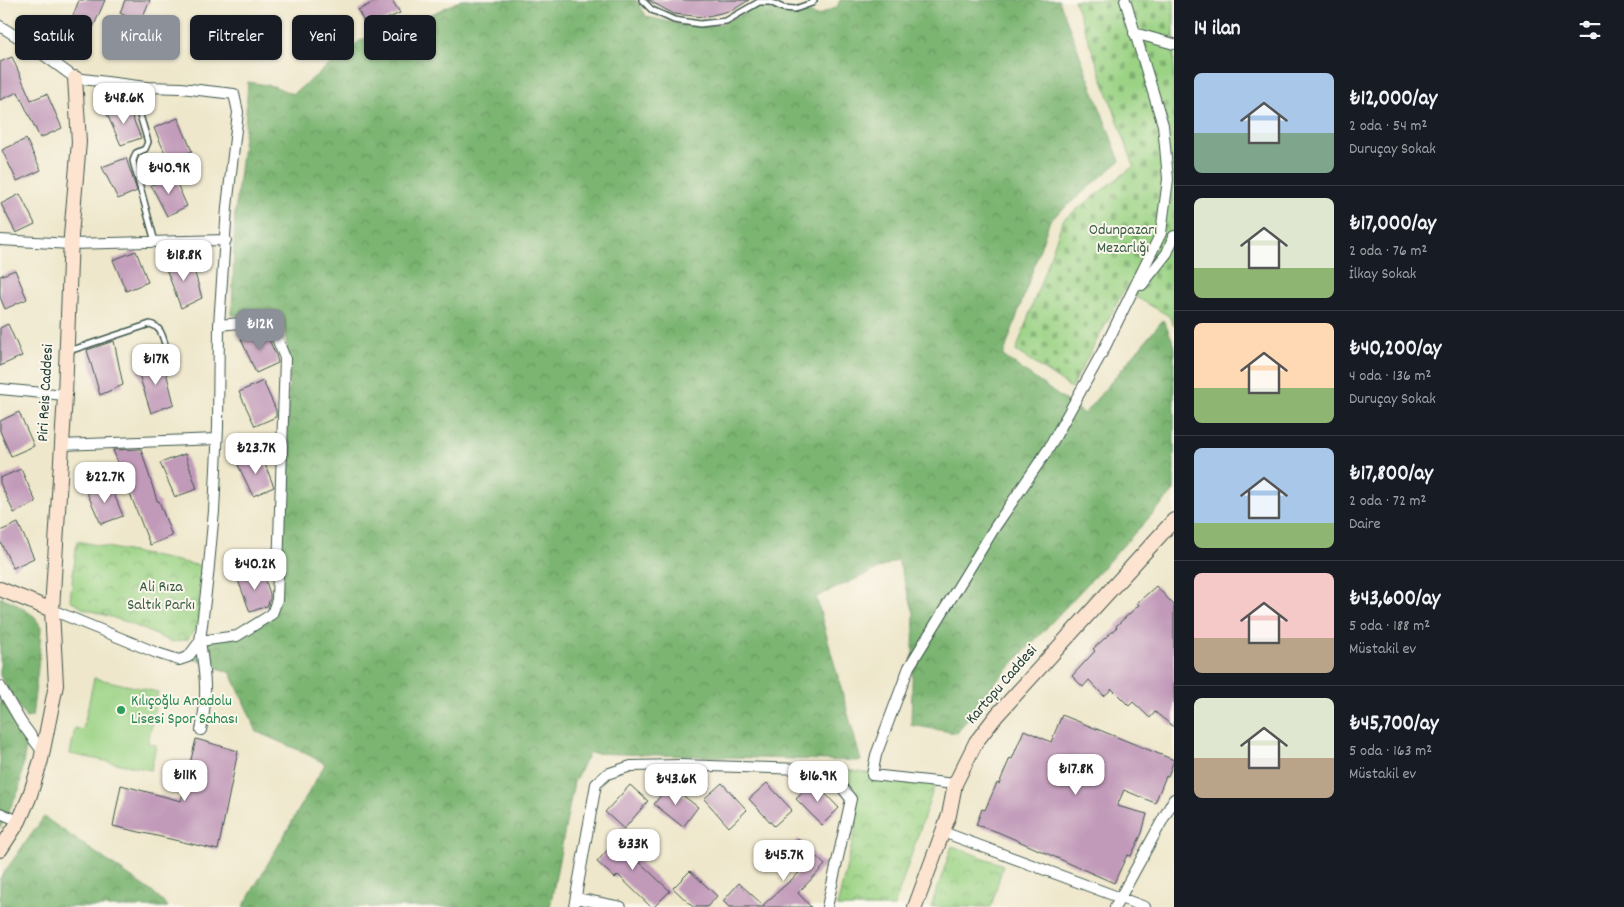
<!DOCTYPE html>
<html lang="tr">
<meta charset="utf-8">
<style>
:root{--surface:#171b24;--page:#242831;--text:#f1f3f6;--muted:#9ea1a6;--line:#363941;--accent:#8c9099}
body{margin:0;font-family:Dekko,sans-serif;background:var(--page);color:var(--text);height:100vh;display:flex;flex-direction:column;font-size:19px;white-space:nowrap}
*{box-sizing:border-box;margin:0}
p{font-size:16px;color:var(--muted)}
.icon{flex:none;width:28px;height:28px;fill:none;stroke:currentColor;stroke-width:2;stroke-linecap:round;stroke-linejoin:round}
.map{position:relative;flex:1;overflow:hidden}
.panel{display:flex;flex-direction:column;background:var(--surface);width:450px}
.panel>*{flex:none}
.guide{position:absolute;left:15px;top:15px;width:475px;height:45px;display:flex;gap:10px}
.price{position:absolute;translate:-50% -42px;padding:0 11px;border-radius:10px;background:#fff;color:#222;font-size:16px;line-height:32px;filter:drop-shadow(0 1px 2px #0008)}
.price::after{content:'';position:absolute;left:50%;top:30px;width:15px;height:11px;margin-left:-8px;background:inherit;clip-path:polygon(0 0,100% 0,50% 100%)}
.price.on{background:var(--accent);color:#fff}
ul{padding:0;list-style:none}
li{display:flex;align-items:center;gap:15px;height:125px;padding:0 20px}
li+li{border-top:1px solid var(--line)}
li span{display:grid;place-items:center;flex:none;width:140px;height:100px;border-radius:8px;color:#555}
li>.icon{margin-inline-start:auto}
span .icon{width:60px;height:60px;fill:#fffc;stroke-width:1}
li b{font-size:21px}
h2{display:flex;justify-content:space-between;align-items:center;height:60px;padding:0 20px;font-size:21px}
.tag{padding:0 18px;border-radius:8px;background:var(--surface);box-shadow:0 1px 4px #0004;font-size:18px;line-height:45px}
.tag.on{background:var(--accent);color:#fff}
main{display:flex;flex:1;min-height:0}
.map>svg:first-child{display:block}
.forest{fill:url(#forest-crowns);stroke:#4e7953}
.cemetery{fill:url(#cemetery-stones);stroke:#5d885c}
.park{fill:url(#park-crowns);stroke:#5d885c}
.garden{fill:#9bd385;stroke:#5d885c}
.building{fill:#c19ab9}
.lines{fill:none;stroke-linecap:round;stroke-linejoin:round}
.lane-casing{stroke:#3e564b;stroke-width:8}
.street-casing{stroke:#3e564b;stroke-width:12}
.secondary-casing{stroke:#3e564b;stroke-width:16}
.lane{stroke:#fff;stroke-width:5}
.street{stroke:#fff;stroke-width:10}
.secondary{stroke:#fde4d0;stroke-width:14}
.leisure-dot{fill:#2e9e5b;stroke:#fbf7ec;stroke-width:2}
.labels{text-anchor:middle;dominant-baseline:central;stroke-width:4;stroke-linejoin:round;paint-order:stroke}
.park-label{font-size:16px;fill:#385b44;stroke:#fbf7ec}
.street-label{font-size:16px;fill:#1f3d34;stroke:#fbf7ec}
.leisure-label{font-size:16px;fill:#27864d;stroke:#fbf7ec;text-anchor:start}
</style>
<main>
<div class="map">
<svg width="1174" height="907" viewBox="0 0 1174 907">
<defs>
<pattern id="forest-crowns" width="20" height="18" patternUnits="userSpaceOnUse" patternTransform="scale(1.25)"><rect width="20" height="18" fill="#7cb572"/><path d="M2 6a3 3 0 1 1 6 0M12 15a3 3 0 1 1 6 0" fill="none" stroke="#65945e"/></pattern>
<pattern id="cemetery-stones" width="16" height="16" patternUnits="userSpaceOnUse" patternTransform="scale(1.25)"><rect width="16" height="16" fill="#9bd385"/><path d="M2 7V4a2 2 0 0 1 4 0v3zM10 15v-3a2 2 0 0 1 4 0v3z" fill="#7eac6e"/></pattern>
<pattern id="park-crowns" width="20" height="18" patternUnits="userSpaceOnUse" patternTransform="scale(1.25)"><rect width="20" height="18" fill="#9bd385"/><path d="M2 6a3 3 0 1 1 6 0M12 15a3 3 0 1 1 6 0" fill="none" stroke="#7eac6e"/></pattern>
</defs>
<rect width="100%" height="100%" fill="#fbf7ec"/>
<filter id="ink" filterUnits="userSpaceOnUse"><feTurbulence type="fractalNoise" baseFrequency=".02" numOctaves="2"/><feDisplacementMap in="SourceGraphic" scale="10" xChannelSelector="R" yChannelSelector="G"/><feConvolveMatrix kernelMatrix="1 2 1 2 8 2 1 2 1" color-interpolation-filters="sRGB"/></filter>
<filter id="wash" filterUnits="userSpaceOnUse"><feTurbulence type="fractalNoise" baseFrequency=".0096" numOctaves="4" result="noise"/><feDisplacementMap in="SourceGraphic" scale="20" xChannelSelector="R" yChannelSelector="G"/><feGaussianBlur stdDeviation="1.12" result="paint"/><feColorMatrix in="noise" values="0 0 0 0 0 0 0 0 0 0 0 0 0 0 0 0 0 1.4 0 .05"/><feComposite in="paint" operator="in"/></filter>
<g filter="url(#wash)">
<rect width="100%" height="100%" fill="#eee7cb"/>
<!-- forest -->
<path class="forest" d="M 461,0 L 636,0 L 647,17 C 668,21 693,30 715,25 C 732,22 750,6 765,5 C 774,4 782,11 791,12 C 800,13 808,12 817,16 L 837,7 L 840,0 L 1059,0 L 1120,161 L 1050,220 L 1003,356 L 1084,414 L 1163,320 L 1174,343 L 1174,491 L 994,684 L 957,733 L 911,725 L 914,613 L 898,560 L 816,597 L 861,761 L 589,753 L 574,782 L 550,907 L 243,907 L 325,764 L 303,752 L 257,732 L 231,673 L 188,657 L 200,641 L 237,636 L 259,623 L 277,600 L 290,369 L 284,325 L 270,317 L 232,315 L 235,213 L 245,127 L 248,82 L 273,86 L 293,94 L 361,40 L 413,23 Z
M 0,597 L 13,602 L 34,616 L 41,627 L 39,659 L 32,717 L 26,718 L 0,676 Z
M 0,698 L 11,715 L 26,746 L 19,790 L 0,828 Z
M 44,817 L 152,892 L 168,907 L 0,907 L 0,878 Z"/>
<!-- cemetery -->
<path class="cemetery" d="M 1074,0 L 1174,0 L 1174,326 L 1169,316 L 1124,290 L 1071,388 L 1016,351 L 1063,220 L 1134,166 Z"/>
<!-- park -->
<path class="park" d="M 77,541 L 202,566 L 197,626 L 188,639 L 172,642 L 127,622 L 82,608 L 70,600 Z
M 841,769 L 935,784 L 894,907 L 837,907 L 856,827 L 856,793 Z
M 952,846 L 1003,865 L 991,907 L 931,907 Z"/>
<!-- garden -->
<path class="garden" d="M 94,678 L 158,692 L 148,743 L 156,745 L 151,770 L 70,754 L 75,728 L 83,730 Z"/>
<g id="blocks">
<!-- building -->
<path class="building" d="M 79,0 L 105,0 L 92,30 L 71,21 Z
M 125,0 L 150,0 L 140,23 L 120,13 Z
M 379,0 L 392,0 L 400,13 L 367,28 L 358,10 Z
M 648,0 L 749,0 L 733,10 L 704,17 L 674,14 Z
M 12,57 L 31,100 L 47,94 L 62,128 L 40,138 L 18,92 L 0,100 L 0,62 Z
M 127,104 L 141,138 L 121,145 L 106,112 Z
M 178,118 L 192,151 L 169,162 L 154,128 Z
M 26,139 L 41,170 L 17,181 L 2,150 Z
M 126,158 L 137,191 L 118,199 L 102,167 Z
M 173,175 L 187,206 L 167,216 L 151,185 Z
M 20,194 L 35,224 L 16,233 L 1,204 Z
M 136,251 L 148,282 L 126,291 L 113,260 Z
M 191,259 L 202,298 L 181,308 L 165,266 Z
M 15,270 L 27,299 L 5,309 L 0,297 L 0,276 Z
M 8,324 L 22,356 L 0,366 L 0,328 Z
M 264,329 L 276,355 L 278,363 L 256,373 L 241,339 Z
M 114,341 L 123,385 L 100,395 L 87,350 Z
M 163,360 L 174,404 L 151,413 L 137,368 Z
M 263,381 L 276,410 L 276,417 L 255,426 L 239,392 Z
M 19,412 L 34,446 L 11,456 L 0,431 L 0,421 Z
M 141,449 L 157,501 L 159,501 L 172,536 L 150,545 L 113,450 Z
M 185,454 L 197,489 L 175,497 L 160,463 Z
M 261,454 L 274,487 L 253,496 L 237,463 Z
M 21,469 L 36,502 L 14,513 L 0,483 L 0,478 Z
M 110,484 L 123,516 L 101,524 L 87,493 Z
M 18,523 L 34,558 L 13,568 L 0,541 L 0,531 Z
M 263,572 L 270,594 L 270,599 L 267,606 L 250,612 L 238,580 Z
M 1156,586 L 1174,605 L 1174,727 L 1155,712 L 1150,718 L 1133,702 L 1129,706 L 1112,689 L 1104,696 L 1089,680 L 1083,687 L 1072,676 L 1095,651 L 1093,649 L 1117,627 L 1116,626 L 1139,605 L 1137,603 Z
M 1062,715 L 1174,760 L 1168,776 L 1166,776 L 1155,803 L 1124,790 L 1117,806 L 1147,814 L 1142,833 L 1131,856 L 1127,855 L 1114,883 L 998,832 L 976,825 L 982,809 L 985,810 L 997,783 L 999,784 L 1010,758 L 1012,759 L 1024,730 L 1051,742 Z
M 196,739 L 238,751 L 218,850 L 113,826 L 121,785 L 181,801 Z
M 814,782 L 839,808 L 822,825 L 796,799 Z
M 722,783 L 747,810 L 729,827 L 704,799 Z
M 767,783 L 792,810 L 774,826 L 749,799 Z
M 630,785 L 648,801 L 624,829 L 605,812 Z
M 669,785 L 698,807 L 683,827 L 654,804 Z
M 621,834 L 639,851 L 634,857 L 670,891 L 654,907 L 651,907 L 618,875 L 615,878 L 597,862 Z
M 798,839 L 825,865 L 798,893 L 811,907 L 729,907 L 723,901 L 739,883 L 763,905 L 799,873 L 782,857 Z
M 690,871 L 717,896 L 707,907 L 693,907 L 673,888 Z"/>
</g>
</g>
<g filter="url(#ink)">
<use href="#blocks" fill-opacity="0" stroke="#3e564b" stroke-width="1"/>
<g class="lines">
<!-- lane casing -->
<g class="lane-casing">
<path id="lane" d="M 642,0 L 652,10 L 674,20 L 700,24 L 726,21 L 759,2 L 770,2 L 783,8 L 795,9 L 812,3 L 814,0
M 136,102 L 148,142 L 145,149 L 136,153 L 133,161 L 155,242
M 69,351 L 150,324 C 161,327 162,335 165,344"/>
</g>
<!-- street casing -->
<g class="street-casing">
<path id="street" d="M 0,26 L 30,45 L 75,78 L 146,87 L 181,88 L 234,94 L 238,112 L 227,207 L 219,325 L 218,427 L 214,511 L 208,576 L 200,641 L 188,657 L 179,660 L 157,653 L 52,610
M 1134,33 L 1174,44
M 0,240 L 71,244 L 226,240
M 1142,285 L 1167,253 L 1174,236
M 0,389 L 65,395
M 61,445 L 217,439
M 0,686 L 21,722 L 42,751
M 201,730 C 208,697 205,674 200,641 L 237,636 L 272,614 L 277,600 L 285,358 L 271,324 L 261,321 L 219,325
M 955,784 L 872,775 L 876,755 L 909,667 L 995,527 L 1049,448 L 1104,349 L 1161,233 L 1168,179 L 1163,125 L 1125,0
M 0,813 L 19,821
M 943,832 L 1145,907
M 576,898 L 621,907
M 574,907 L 596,784 L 607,774 L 631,766 L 680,765 L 803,769 L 835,779 L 851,799 L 827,907
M 1115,907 L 1174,799"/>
</g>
<!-- secondary casing -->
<g class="secondary-casing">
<path id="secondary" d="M 0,589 L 52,610
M 0,850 L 19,821 L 29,798 L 41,760 L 56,685 L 52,610 L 65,395 L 71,236 L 79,142 L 75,78
M 915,907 L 949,815 L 955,784 L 976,742 L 997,715 L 1174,520"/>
</g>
<!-- lane -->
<use href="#lane" class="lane"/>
<!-- street -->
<use href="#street" class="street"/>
<!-- secondary -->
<use href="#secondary" class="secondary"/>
</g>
</g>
<!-- markers -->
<circle class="leisure-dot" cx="121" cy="710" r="5"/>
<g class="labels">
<!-- park labels -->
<g class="park-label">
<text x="1123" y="230">Odunpazarı<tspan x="1123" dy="18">Mezarlığı</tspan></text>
<text x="161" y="587">Ali Rıza<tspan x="161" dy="18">Saltık Parkı</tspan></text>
</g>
<!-- street labels -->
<g class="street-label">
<text transform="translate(46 393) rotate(-87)">Piri Reis Caddesi</text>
<text transform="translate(1002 685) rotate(-49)">Kartopu Caddesi</text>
</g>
<!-- leisure labels -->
<g class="leisure-label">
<text x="131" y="701">Kılıçoğlu Anadolu<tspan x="131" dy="18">Lisesi Spor Sahası</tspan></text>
</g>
</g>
</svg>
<b class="price" style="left:124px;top:125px">₺48.6K</b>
<b class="price" style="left:169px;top:195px">₺40.9K</b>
<b class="price" style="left:184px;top:282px">₺18.8K</b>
<b class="price on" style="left:260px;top:351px">₺12K</b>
<b class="price" style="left:156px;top:386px">₺17K</b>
<b class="price" style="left:256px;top:475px">₺23.7K</b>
<b class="price" style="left:105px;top:504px">₺22.7K</b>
<b class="price" style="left:255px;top:591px">₺40.2K</b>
<b class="price" style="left:1076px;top:796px">₺17.8K</b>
<b class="price" style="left:185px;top:802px">₺11K</b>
<b class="price" style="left:818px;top:803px">₺16.9K</b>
<b class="price" style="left:676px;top:806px">₺43.6K</b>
<b class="price" style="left:633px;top:871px">₺33K</b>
<b class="price" style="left:784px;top:882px">₺45.7K</b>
<div class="guide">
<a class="tag">Satılık</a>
<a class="tag on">Kiralık</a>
<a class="tag">Filtreler</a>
<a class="tag">Yeni</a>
<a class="tag">Daire</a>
</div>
</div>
<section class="panel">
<h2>14 ilan<svg class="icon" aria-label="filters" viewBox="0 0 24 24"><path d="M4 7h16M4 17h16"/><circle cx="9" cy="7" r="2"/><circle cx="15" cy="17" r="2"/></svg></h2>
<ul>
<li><span style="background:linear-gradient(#a9c7e8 60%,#7fa58c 0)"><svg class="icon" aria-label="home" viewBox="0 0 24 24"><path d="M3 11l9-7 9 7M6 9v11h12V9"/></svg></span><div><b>₺12,000/ay</b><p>2 oda · 54 m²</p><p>Duruçay Sokak</p></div></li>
<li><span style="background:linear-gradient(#dfe7d0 70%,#8fb573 0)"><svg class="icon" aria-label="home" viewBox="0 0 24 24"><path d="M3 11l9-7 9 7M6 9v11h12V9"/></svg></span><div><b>₺17,000/ay</b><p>2 oda · 76 m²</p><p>İlkay Sokak</p></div></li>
<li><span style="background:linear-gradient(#ffd9b3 65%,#8fb573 0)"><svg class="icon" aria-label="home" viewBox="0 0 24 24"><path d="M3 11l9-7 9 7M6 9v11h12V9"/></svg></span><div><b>₺40,200/ay</b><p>4 oda · 136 m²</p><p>Duruçay Sokak</p></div></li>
<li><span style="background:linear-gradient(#a9c7e8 75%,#8fb573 0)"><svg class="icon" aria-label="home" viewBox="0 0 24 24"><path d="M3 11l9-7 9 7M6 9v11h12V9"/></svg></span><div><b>₺17,800/ay</b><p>2 oda · 72 m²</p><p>Daire</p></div></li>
<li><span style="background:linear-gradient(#f6c9c9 65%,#b9a48a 0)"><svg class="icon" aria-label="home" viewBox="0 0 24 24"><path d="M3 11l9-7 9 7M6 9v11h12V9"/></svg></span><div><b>₺43,600/ay</b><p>5 oda · 188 m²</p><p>Müstakil ev</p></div></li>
<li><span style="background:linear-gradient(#dfe7d0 60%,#b9a48a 0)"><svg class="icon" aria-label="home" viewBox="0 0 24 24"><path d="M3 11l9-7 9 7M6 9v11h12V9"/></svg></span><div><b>₺45,700/ay</b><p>5 oda · 163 m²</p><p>Müstakil ev</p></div></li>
</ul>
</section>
</main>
